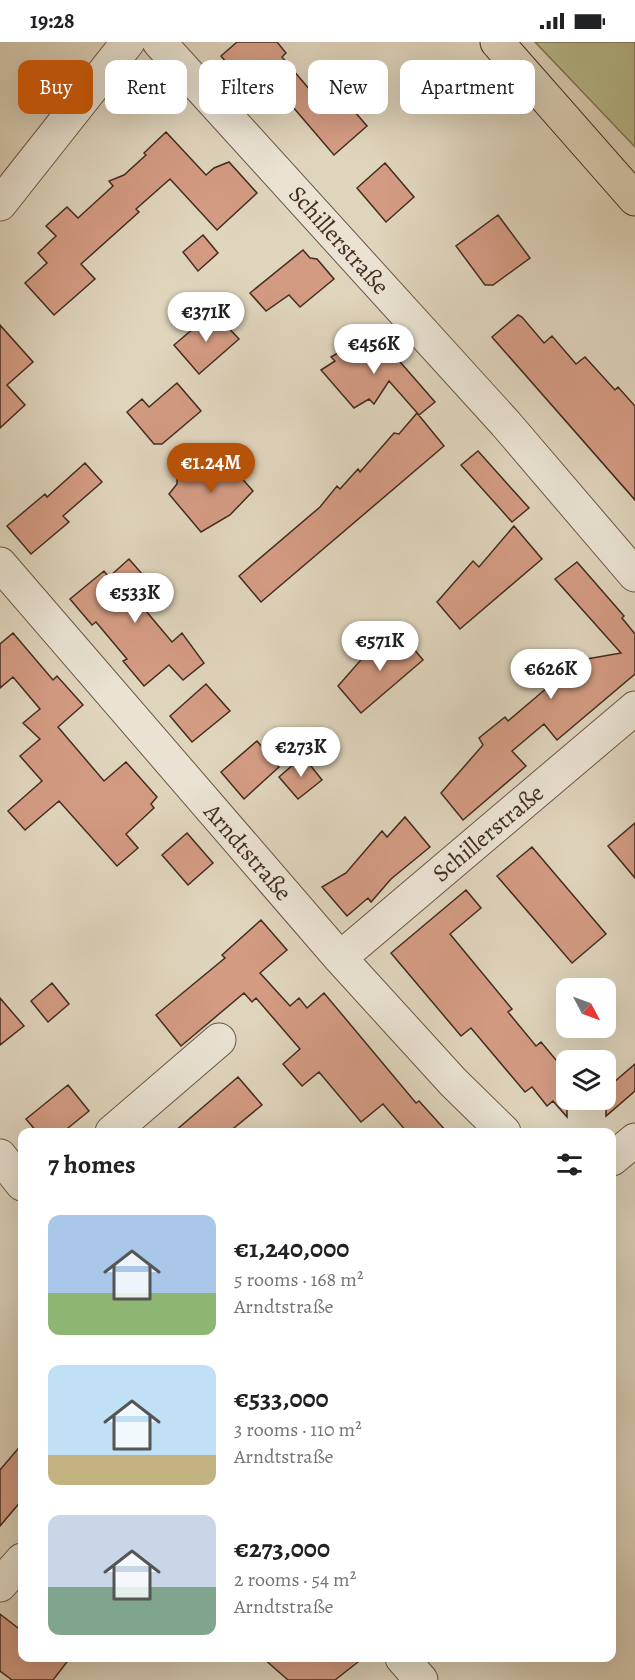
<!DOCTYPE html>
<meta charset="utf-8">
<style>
:root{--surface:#fff;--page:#f2f2f2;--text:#202124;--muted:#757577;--accent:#b45309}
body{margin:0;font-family:Alegreya,serif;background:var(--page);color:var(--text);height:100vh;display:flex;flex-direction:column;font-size:22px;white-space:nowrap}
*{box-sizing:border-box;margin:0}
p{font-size:20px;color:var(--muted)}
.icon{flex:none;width:33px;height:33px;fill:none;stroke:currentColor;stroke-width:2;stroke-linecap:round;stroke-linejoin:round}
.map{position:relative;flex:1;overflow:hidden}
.side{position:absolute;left:18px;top:1086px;width:598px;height:534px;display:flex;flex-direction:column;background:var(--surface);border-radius:12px;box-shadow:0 6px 24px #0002}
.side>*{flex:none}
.hud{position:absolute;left:18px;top:18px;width:600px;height:54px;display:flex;gap:12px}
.needle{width:39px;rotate:131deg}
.tools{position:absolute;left:556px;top:936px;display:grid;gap:12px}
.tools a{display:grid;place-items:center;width:60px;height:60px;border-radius:12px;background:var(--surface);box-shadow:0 6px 24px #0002;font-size:30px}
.price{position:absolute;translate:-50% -51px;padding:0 14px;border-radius:21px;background:#fff;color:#222;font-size:20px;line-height:39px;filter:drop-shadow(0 2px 3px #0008)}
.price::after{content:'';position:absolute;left:50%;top:36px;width:18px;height:14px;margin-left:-9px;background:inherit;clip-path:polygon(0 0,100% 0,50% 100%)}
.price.active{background:var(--accent);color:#fff}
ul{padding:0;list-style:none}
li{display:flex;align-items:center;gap:18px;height:150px;padding:0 30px}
li span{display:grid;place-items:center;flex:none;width:168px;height:120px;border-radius:12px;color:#555}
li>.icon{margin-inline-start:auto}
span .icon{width:72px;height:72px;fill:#fffc;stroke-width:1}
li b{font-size:26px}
h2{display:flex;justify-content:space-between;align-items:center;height:72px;padding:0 30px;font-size:26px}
.chip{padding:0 21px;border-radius:12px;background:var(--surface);box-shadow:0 6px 24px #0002;font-size:21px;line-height:54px}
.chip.active{background:var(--accent);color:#fff}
.status{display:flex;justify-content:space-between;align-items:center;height:42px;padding:0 30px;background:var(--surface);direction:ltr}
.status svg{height:16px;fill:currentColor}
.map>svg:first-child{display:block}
.green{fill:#b8bb8c;stroke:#7e7456;stroke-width:1.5}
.building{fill:#d39b82;stroke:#442c20;stroke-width:1.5}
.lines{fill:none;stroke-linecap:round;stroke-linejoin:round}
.minor-casing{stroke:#6b5647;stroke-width:35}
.major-casing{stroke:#442c20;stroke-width:35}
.minor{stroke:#eae3d3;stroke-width:33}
.major{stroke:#dfd4bc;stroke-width:33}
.labels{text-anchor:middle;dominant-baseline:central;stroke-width:4.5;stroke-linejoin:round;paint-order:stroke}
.street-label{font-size:24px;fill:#442c20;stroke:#eae3d3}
</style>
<div class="status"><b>19:28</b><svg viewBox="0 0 49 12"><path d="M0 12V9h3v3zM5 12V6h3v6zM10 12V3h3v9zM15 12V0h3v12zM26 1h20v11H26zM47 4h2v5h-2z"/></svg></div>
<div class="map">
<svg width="635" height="1638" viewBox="0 0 635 1638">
<rect width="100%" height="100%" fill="#dfd4bc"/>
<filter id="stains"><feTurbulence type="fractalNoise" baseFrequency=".00333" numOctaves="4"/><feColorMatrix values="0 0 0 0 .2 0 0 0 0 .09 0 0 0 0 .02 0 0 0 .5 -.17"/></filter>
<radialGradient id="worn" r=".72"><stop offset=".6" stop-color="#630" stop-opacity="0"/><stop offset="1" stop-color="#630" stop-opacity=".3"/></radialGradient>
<!-- green -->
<path class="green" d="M 535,0 L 635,0 L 635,105 Z"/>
<!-- building -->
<path class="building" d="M 237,0 L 277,0 L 286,11 L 282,15 L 321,61 L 336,48 L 367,84 L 334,113 L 257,23 L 238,34 L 221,14 Z
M 166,90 L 206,133 L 214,126 L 229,120 L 257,151 L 217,188 L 170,137 L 136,167 L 139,170 L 81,222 L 95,237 L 54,273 L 25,241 L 47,221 L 38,211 L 56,194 L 46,184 L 67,165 L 78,176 L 113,144 L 109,139 L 124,133 L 146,113 L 144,111 Z
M 385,121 L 414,155 L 386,180 L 357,146 Z
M 498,173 L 530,216 L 493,243 L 485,243 L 456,204 Z
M 203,193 L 218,211 L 198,229 L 183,210 Z
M 303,208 L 310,216 L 317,217 L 334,237 L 300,265 L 289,253 L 266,269 L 250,251 Z
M 518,273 L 522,275 L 544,301 L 552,294 L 576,322 L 585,315 L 615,348 L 618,345 L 635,364 L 635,458 L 492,295 Z
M 201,276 L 221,278 L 239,297 L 199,332 L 174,303 L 194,286 L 194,282 Z
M 0,283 L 33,320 L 7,343 L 25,363 L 0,386 Z
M 374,290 L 435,360 L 419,373 L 389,339 L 374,362 L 369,357 L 354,366 L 321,328 L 335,319 L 331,315 Z
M 177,341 L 201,369 L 162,402 L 154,402 L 127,370 L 142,357 L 149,365 Z
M 417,371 L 444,404 L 261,560 L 239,534 L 320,465 L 337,444 L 340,447 L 358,427 L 360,430 L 394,391 L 399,392 Z
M 478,409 L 529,466 L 512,480 L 461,423 Z
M 222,414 L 253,449 L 230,473 L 201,490 L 169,452 L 177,442 L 177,436 L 184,436 Z
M 85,421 L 102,440 L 63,474 L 69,480 L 31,512 L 7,484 L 45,452 L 47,455 Z
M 514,484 L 542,517 L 460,587 L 437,560 L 473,519 L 479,525 Z
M 129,517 L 162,555 L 146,569 L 172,600 L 182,591 L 204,621 L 183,638 L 169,623 L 144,644 L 123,619 L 127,617 L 96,580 L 92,583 L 70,557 L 104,529 L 109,535 Z
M 577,520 L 624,574 L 622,576 L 635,592 L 635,632 L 557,698 L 544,682 L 512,709 L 526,724 L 463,778 L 441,751 L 483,703 L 479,696 L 505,675 L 508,679 L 548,645 L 543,639 L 564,621 L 621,611 L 555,537 Z
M 398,588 L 423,618 L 361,671 L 338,644 L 374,603 L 380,609 Z
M 13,591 L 53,638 L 57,634 L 83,663 L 58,685 L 104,739 L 126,720 L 157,755 L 151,762 L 154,766 L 126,792 L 138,806 L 117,824 L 59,759 L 25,788 L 8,769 L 42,739 L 20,714 L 40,697 L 23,681 L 40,667 L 13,635 L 0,646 L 0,602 Z
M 206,642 L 230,669 L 192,700 L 170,674 Z
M 257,699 L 279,725 L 244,757 L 221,730 Z
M 303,714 L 322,738 L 298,757 L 279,735 Z
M 405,775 L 430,805 L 391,837 L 371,860 L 368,856 L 347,874 L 322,845 L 346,831 L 382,789 L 387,795 Z
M 635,781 L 635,836 L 608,804 Z
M 187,791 L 213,821 L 188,843 L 162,813 Z
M 532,805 L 606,892 L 572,921 L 497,834 Z
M 466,848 L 481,866 L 450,892 L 512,967 L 508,970 L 536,1004 L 541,1000 L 567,1031 L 567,1075 L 553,1059 L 547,1064 L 532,1045 L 525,1050 L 471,986 L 461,994 L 391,911 Z
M 261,878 L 287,908 L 260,931 L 290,964 L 299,956 L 307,966 L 324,951 L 416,1061 L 419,1059 L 447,1090 L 407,1090 L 383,1062 L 361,1080 L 319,1030 L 302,1044 L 283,1022 L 300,1007 L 256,956 L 252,960 L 244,951 L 181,1004 L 156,973 L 225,916 L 222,913 Z
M 52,941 L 69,962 L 48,980 L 31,959 Z
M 0,956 L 24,984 L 0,1003 Z
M 635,1022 L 635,1049 L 606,1074 L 606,1047 Z
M 238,1035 L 262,1063 L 229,1090 L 174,1090 Z
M 68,1043 L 89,1069 L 63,1090 L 37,1090 L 26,1077 Z
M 22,1402 L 22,1458 L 0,1484 L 0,1428 Z
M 0,1572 L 22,1589 L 22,1616 L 70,1616 L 53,1638 L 12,1638 L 0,1629 Z
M 263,1616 L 363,1616 L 335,1638 L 288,1638 Z"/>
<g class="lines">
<!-- minor casing -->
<g class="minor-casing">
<path id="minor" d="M 159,0 L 506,382 L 635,533
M 0,162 L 128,0
M 0,522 L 340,916 L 453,1040 L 504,1090
M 340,916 L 635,666
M 112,1090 L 219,998
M 0,1114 L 22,1142
M 612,1117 L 635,1098
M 0,1543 L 22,1518
M 402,1616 L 421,1638"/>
</g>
<!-- major casing -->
<g class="major-casing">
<path id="major" d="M 497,0 L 635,157"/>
</g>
<!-- minor -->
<use href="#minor" class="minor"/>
<!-- major -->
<use href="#major" class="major"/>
</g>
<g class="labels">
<!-- street labels -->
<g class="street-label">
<text transform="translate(339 198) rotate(48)">Schillerstraße</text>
<text transform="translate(488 791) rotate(-40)">Schillerstraße</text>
<text transform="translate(248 810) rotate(49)">Arndtstraße</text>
</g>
</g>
<rect width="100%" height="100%" filter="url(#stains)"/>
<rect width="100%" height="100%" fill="url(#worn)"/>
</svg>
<div class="tools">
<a><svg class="needle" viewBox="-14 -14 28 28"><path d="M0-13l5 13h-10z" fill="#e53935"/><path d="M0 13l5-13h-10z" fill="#757577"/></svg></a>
<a><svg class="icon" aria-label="layers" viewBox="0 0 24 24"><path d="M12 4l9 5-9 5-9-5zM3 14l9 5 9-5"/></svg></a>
</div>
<b class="price" style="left:206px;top:301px">€371K</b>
<b class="price" style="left:374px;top:333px">€456K</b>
<b class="price active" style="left:211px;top:452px">€1.24M</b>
<b class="price" style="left:135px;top:582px">€533K</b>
<b class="price" style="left:380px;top:630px">€571K</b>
<b class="price" style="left:551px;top:658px">€626K</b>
<b class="price" style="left:301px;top:736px">€273K</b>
<div class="hud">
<a class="chip active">Buy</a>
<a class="chip">Rent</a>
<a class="chip">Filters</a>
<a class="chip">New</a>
<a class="chip">Apartment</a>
</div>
<section class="side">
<h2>7 homes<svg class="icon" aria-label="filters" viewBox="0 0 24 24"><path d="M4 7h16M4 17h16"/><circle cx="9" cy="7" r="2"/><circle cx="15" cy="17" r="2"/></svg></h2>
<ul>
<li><span style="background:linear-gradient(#a9c7e8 65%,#8fb573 0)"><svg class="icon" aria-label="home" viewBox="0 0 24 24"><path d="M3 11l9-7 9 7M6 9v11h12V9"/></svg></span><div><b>€1,240,000</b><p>5 rooms · 168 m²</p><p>Arndtstraße</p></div></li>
<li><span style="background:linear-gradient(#bfe0f5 75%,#c2b280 0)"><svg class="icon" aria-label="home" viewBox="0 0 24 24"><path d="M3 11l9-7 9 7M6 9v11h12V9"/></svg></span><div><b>€533,000</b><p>3 rooms · 110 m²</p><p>Arndtstraße</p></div></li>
<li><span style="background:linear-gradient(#c9d6e8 60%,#7fa58c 0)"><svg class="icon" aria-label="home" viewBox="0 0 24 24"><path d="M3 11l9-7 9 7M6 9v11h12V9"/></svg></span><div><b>€273,000</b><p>2 rooms · 54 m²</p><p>Arndtstraße</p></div></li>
</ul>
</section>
</div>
